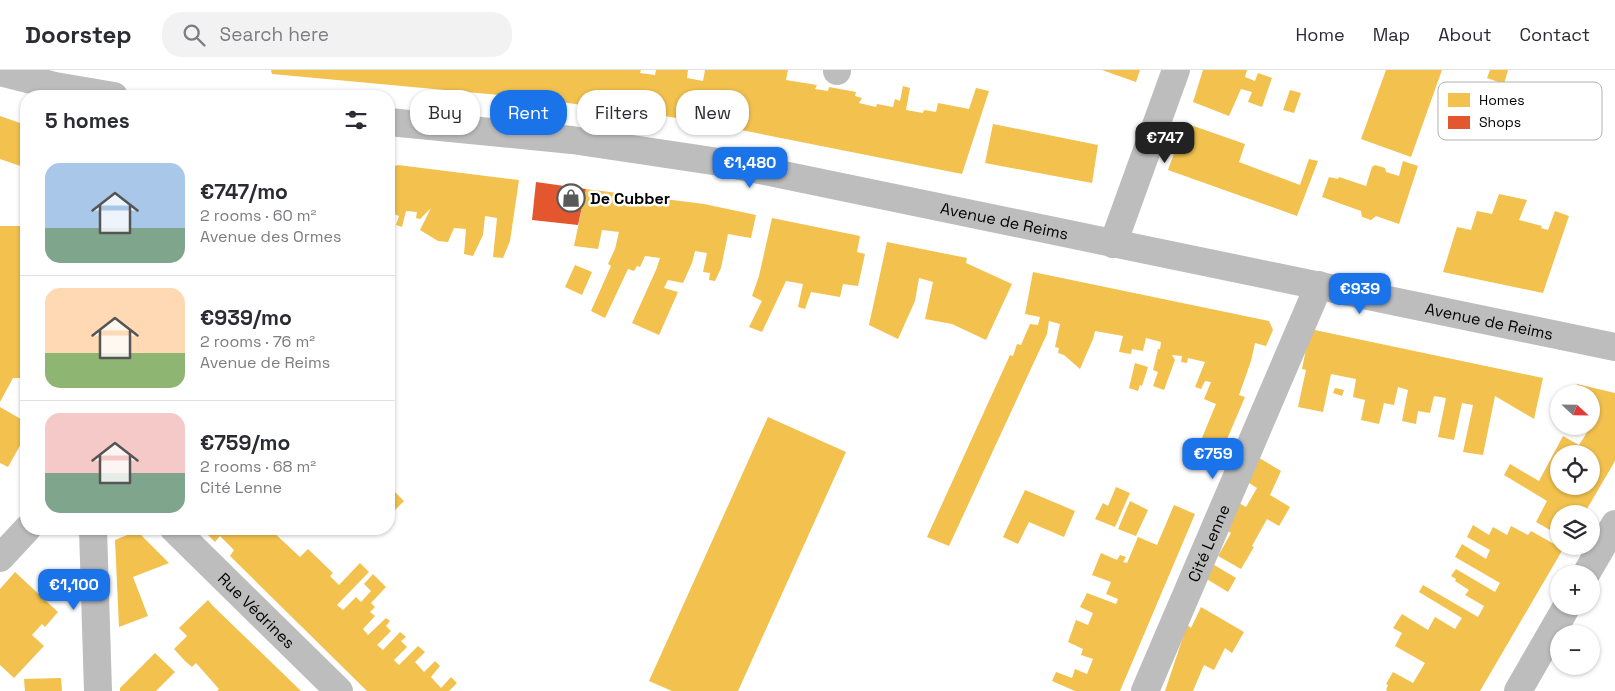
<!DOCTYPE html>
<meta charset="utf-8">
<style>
:root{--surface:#fff;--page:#f2f2f3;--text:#2b2b33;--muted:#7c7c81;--line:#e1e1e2;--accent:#1a73e8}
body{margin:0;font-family:"Space Grotesk",sans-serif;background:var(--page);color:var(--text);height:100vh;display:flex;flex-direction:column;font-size:19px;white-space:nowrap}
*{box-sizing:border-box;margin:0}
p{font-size:16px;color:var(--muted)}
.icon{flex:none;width:28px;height:28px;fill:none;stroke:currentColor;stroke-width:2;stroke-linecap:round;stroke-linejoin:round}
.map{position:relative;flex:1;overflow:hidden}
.details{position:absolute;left:20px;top:20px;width:375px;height:445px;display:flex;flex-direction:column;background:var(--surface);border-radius:20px;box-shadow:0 1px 4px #0004}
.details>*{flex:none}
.guide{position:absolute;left:410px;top:20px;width:475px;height:45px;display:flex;gap:10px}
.needle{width:32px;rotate:112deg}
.fabs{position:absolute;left:1550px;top:315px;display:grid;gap:10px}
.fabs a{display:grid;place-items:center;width:50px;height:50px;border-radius:50%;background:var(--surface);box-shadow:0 1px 4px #0004;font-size:25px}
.price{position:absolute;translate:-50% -42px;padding:0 11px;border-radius:10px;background:var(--accent);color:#fff;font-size:16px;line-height:32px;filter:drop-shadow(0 1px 2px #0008)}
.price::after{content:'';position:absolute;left:50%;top:30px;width:15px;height:11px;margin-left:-8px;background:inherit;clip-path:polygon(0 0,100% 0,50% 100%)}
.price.current{background:#222;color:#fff}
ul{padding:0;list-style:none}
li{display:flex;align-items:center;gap:15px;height:125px;padding:0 25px}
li+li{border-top:1px solid var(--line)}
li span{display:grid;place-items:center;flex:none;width:140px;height:100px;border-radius:15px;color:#555}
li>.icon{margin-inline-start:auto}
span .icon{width:60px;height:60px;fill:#fffc;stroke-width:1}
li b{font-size:21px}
h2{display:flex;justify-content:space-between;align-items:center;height:60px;padding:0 25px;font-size:21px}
.tag{padding:0 18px;border-radius:20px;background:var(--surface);box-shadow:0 1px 4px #0004;font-size:18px;line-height:45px}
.tag.current{background:var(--accent);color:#fff}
header{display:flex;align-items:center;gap:30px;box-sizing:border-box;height:70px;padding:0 25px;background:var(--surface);border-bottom:1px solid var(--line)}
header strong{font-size:24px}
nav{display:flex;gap:28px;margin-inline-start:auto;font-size:18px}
.search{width:350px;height:45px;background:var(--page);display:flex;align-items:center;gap:12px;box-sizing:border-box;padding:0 18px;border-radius:20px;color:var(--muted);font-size:19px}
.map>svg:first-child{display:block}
.homes{fill:#f2c14e;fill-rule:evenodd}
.shops{fill:#e4572e}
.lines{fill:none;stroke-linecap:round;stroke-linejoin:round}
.minor{stroke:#bdbdbd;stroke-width:28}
.tertiary{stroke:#bdbdbd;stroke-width:28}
.labels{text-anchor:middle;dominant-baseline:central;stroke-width:5;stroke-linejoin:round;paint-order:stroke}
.poi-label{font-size:16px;font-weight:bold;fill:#000;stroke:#fff;text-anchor:start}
.street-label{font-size:16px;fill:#000;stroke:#fff}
.key{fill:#fff;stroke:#b2b2b2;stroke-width:1}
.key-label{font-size:14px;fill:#000}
</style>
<header>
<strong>Doorstep</strong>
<div class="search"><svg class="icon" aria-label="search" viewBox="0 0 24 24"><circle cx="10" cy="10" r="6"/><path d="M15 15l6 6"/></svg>Search here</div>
<nav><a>Home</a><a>Map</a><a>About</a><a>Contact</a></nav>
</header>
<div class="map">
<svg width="1615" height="621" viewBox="0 0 1615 621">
<rect width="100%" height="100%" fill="#fff"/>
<!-- homes -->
<path class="homes" d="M 271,0 L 641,0 L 640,3 L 655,5 L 656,0 L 688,0 L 687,8 L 703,11 L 705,0 L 788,0 L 786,10 L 817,15 L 815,19 L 828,21 L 829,17 L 856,22 L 855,26 L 862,28 L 859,33 L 876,37 L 877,34 L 893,37 L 895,29 L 900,31 L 903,16 L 910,18 L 906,40 L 923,43 L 924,40 L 936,42 L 938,33 L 969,39 L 976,18 L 989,21 L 962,104 L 721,56 L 671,47 L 531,28 L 272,4 Z
M 1102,0 L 1140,0 L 1136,12 Z
M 1203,0 L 1247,0 L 1245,7 L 1255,11 L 1258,3 L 1272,8 L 1262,37 L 1248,32 L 1252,22 L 1241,19 L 1229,46 L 1193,32 Z
M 1386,0 L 1442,0 L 1411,87 L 1361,69 Z
M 1490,0 L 1508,0 L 1504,14 L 1487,8 Z
M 1290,20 L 1301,23 L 1294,43 L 1283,40 Z
M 0,46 L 26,55 L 26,98 L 0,89 Z
M 1185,53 L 1245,74 L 1239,92 L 1300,115 L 1309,89 L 1318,91 L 1297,146 L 1168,100 Z
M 993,54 L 1098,75 L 1092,113 L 985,93 Z
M 1403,91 L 1418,96 L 1399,154 L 1376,146 L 1371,150 L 1362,147 L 1361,141 L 1322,127 L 1329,107 L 1338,109 L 1339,107 L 1366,116 L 1372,97 L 1375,95 L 1385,98 L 1386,102 L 1399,106 Z
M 398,95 L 519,110 L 510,171 L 503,188 L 493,187 L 497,148 L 485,146 L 483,165 L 473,186 L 464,184 L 466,159 L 454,158 L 448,172 L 438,171 L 420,160 L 431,138 L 420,149 L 416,148 L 417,142 L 406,141 L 402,157 L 396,155 L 399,146 L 389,142 L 389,98 Z
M 586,119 L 704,134 L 756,145 L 751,168 L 728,164 L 721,198 L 715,211 L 709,210 L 710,203 L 703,202 L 707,183 L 695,181 L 692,193 L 683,213 L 668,210 L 664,218 L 678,222 L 659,265 L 632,253 L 656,200 L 660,188 L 645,186 L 640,197 L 637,196 L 634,201 L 628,199 L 605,248 L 591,241 L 611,196 L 608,194 L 615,179 L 619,162 L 602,160 L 598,179 L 574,176 Z
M 1499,124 L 1527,130 L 1519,150 L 1542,156 L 1541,158 L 1548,160 L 1555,141 L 1569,146 L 1543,223 L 1443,202 L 1457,157 L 1471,160 L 1477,141 L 1492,144 Z
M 20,139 L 26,139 L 26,308 L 13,308 L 0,332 L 0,156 L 21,156 Z
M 772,148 L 860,166 L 857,182 L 865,184 L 858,216 L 843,214 L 840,227 L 811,222 L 805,239 L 798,237 L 803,214 L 786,211 L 762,262 L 749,257 L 762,231 L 752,226 L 759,206 Z
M 887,172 L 967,188 L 966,193 L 1012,214 L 986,270 L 952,254 L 925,249 L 933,212 L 919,208 L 915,231 L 898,269 L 869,255 Z
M 575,195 L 592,202 L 582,225 L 565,217 Z
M 1033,202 L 1269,251 L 1273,260 L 1266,276 L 1255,273 L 1251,291 L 1239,325 L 1245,327 L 1219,388 L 1197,380 L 1216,334 L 1204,329 L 1211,312 L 1205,311 L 1201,319 L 1195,317 L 1205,292 L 1188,288 L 1187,293 L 1181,292 L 1182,286 L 1172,285 L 1175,290 L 1164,320 L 1153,316 L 1158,302 L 1153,300 L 1158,279 L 1160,279 L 1161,272 L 1146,268 L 1143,281 L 1132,279 L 1131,284 L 1119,282 L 1123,266 L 1095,261 L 1093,269 L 1080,299 L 1064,285 L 1058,283 L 1059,278 L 1055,277 L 1060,254 L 1049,251 L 1047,264 L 949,476 L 927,467 L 1010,285 L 1013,286 L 1017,274 L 1021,275 L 1030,254 L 1038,255 L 1040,247 L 1025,244 Z
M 1310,259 L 1543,308 L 1534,349 L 1495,326 L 1483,385 L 1463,382 L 1473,335 L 1462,333 L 1454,370 L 1438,367 L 1446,328 L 1434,326 L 1430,343 L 1418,341 L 1416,354 L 1402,351 L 1408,320 L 1398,317 L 1394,335 L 1384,333 L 1379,354 L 1361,350 L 1365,330 L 1353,327 L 1356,309 L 1331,304 L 1323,342 L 1298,337 L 1306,300 L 1302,299 Z
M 1135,293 L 1148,297 L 1142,316 L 1140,315 L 1138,321 L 1129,318 Z
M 1577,314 L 1615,323 L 1615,391 L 1584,444 L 1559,444 L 1559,465 L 1536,452 L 1547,431 L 1504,405 L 1510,394 L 1539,411 L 1563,366 L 1579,375 L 1591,356 L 1591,324 L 1575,324 ZM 1559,384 L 1591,384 L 1591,416 L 1559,416 Z
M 1335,318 L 1344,320 L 1342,326 L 1333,323 Z
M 0,337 L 26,352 L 26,365 L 8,397 L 0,393 Z
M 768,347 L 846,382 L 738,621 L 672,621 L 649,611 Z
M 1256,386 L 1281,401 L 1270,425 L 1290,437 L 1279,456 L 1267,449 L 1252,476 L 1254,477 L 1241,499 L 1218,486 L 1231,463 L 1227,461 L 1237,432 L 1246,437 L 1257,418 L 1246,411 Z
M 389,416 L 404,431 L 391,444 L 389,442 Z
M 1116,417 L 1130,423 L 1115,457 L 1095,449 L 1103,433 L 1108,436 Z
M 1025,420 L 1075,441 L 1064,467 L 1029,452 L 1018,474 L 1003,467 Z
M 1130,431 L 1148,440 L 1136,466 L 1118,459 Z
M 1174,435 L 1195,444 L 1120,621 L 1075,621 L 1052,611 L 1056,602 L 1072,608 L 1075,599 L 1087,604 L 1093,589 L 1081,585 L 1083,579 L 1068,572 L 1076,550 L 1088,555 L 1093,543 L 1080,537 L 1087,523 L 1116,534 L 1118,529 L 1106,524 L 1111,512 L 1092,505 L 1101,483 L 1117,490 L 1120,485 L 1126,487 L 1123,492 L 1127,493 L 1138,467 L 1157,475 Z
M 1473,455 L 1489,465 L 1493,457 L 1507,465 L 1511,456 L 1528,465 L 1531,461 L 1563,479 L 1480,621 L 1388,621 L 1386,620 L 1388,615 L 1386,614 L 1393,602 L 1413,613 L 1425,593 L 1395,576 L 1402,563 L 1393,558 L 1402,544 L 1428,560 L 1435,547 L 1455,559 L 1462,548 L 1419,522 L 1423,515 L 1478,547 L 1484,536 L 1465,525 L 1469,520 L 1455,511 L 1456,509 L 1451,506 L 1456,499 L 1495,522 L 1500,513 L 1455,487 L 1462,474 L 1486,489 L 1490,480 L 1467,467 Z
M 202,459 L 270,459 L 300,487 L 308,479 L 333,503 L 330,506 L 339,515 L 360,493 L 369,502 L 337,535 L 343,540 L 356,527 L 361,532 L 371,521 L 364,514 L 373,504 L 386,517 L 371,533 L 375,537 L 370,542 L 375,546 L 363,559 L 368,565 L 386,548 L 390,551 L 386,556 L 391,561 L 377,575 L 383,580 L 400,562 L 406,567 L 401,571 L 407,577 L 394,590 L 399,595 L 418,576 L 425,582 L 415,592 L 424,602 L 435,591 L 440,596 L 431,607 L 441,618 L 451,607 L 457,613 L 449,621 L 367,621 L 230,486 L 234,480 L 220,466 L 215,472 Z
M 137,461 L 169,493 L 133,507 L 148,546 L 119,557 L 115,470 Z
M 1211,493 L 1236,508 L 1228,522 L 1205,508 Z
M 15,502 L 58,542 L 45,557 L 42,554 L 32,565 L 44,576 L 14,608 L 0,595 L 0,519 Z
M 208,530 L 213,536 L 301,621 L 217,621 L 219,619 L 196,593 L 192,597 L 185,591 L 174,579 L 187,566 L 179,558 Z
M 1201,537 L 1244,562 L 1232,583 L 1225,578 L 1214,600 L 1204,595 L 1193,621 L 1165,621 L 1187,555 L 1191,558 Z
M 155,583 L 175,602 L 156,621 L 120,621 L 120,618 Z
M 61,608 L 62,621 L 25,621 L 24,609 Z"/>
<!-- shops -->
<path class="shops" d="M 536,112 L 586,119 L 578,155 L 532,150 Z"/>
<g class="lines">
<!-- minor -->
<g class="minor">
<path d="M 837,1 L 837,0"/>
<path d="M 1113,174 L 1176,0"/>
<path d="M 93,459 L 98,621"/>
<path id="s1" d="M 174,459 L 339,621"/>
<path d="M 0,488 L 27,459"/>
<path d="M 1586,504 L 1615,454"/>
<path id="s2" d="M 1145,621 L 1319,215"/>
<path d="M 1518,621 L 1567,536"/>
</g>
<!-- tertiary -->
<g class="tertiary">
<path d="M 0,2 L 55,16 L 114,26"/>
<path id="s3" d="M 389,52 L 572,70 L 726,93 L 1615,277"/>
</g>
</g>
<!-- icons -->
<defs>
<g id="shop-ring" transform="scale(1.4375)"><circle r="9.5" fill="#fff" stroke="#595959" stroke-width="1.5"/><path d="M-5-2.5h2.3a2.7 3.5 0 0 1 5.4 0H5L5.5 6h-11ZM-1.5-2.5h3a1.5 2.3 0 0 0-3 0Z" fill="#595959"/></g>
</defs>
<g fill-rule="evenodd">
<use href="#shop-ring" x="571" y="128"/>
</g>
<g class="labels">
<!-- poi labels -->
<g class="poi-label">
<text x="590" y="128">De Cubber</text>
</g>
<!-- street labels -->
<g class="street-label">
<text stroke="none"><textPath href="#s3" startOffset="624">Avenue de Reims</textPath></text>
<text stroke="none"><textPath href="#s3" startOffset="1119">Avenue de Reims</textPath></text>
<text stroke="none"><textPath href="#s2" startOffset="161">Cité Lenne</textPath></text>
<text stroke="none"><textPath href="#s1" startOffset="116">Rue Védrines</textPath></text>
</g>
</g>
<!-- legend -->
<rect x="1438" y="12" width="164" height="58" rx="8" class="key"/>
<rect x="1448" y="23" width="22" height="14" fill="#f2c14e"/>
<rect x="1448" y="46" width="22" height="13" fill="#e4572e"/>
<g class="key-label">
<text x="1479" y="35">Homes</text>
<text x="1479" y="57">Shops</text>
</g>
</svg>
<div class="fabs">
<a><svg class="needle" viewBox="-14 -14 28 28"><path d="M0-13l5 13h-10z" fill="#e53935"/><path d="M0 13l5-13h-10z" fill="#7c7c81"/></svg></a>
<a><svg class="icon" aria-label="locate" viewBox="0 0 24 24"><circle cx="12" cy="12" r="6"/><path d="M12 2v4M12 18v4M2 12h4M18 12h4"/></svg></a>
<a><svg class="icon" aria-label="layers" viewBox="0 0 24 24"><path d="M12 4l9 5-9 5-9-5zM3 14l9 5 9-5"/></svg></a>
<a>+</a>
<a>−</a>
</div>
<b class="price current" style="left:1165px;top:94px">€747</b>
<b class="price" style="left:750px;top:119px">€1,480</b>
<b class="price" style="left:1360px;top:245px">€939</b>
<b class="price" style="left:1213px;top:410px">€759</b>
<b class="price" style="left:74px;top:541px">€1,100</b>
<div class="guide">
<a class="tag">Buy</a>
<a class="tag current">Rent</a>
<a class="tag">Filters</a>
<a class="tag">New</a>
</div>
<section class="details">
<h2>5 homes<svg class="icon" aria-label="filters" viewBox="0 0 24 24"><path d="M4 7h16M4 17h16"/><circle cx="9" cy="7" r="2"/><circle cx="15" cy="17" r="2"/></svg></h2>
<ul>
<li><span style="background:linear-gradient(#a9c7e8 65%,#7fa58c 0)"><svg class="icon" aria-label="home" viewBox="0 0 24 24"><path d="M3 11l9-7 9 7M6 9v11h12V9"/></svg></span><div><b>€747/mo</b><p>2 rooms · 60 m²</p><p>Avenue des Ormes</p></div></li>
<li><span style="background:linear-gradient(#ffd9b3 65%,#8fb573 0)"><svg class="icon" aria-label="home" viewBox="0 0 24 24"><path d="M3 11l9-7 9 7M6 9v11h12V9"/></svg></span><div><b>€939/mo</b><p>2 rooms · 76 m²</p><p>Avenue de Reims</p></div></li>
<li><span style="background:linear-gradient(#f6c9c9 60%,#7fa58c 0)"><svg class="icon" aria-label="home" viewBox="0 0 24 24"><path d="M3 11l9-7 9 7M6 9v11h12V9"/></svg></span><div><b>€759/mo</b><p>2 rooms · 68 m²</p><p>Cité Lenne</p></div></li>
</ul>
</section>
</div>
